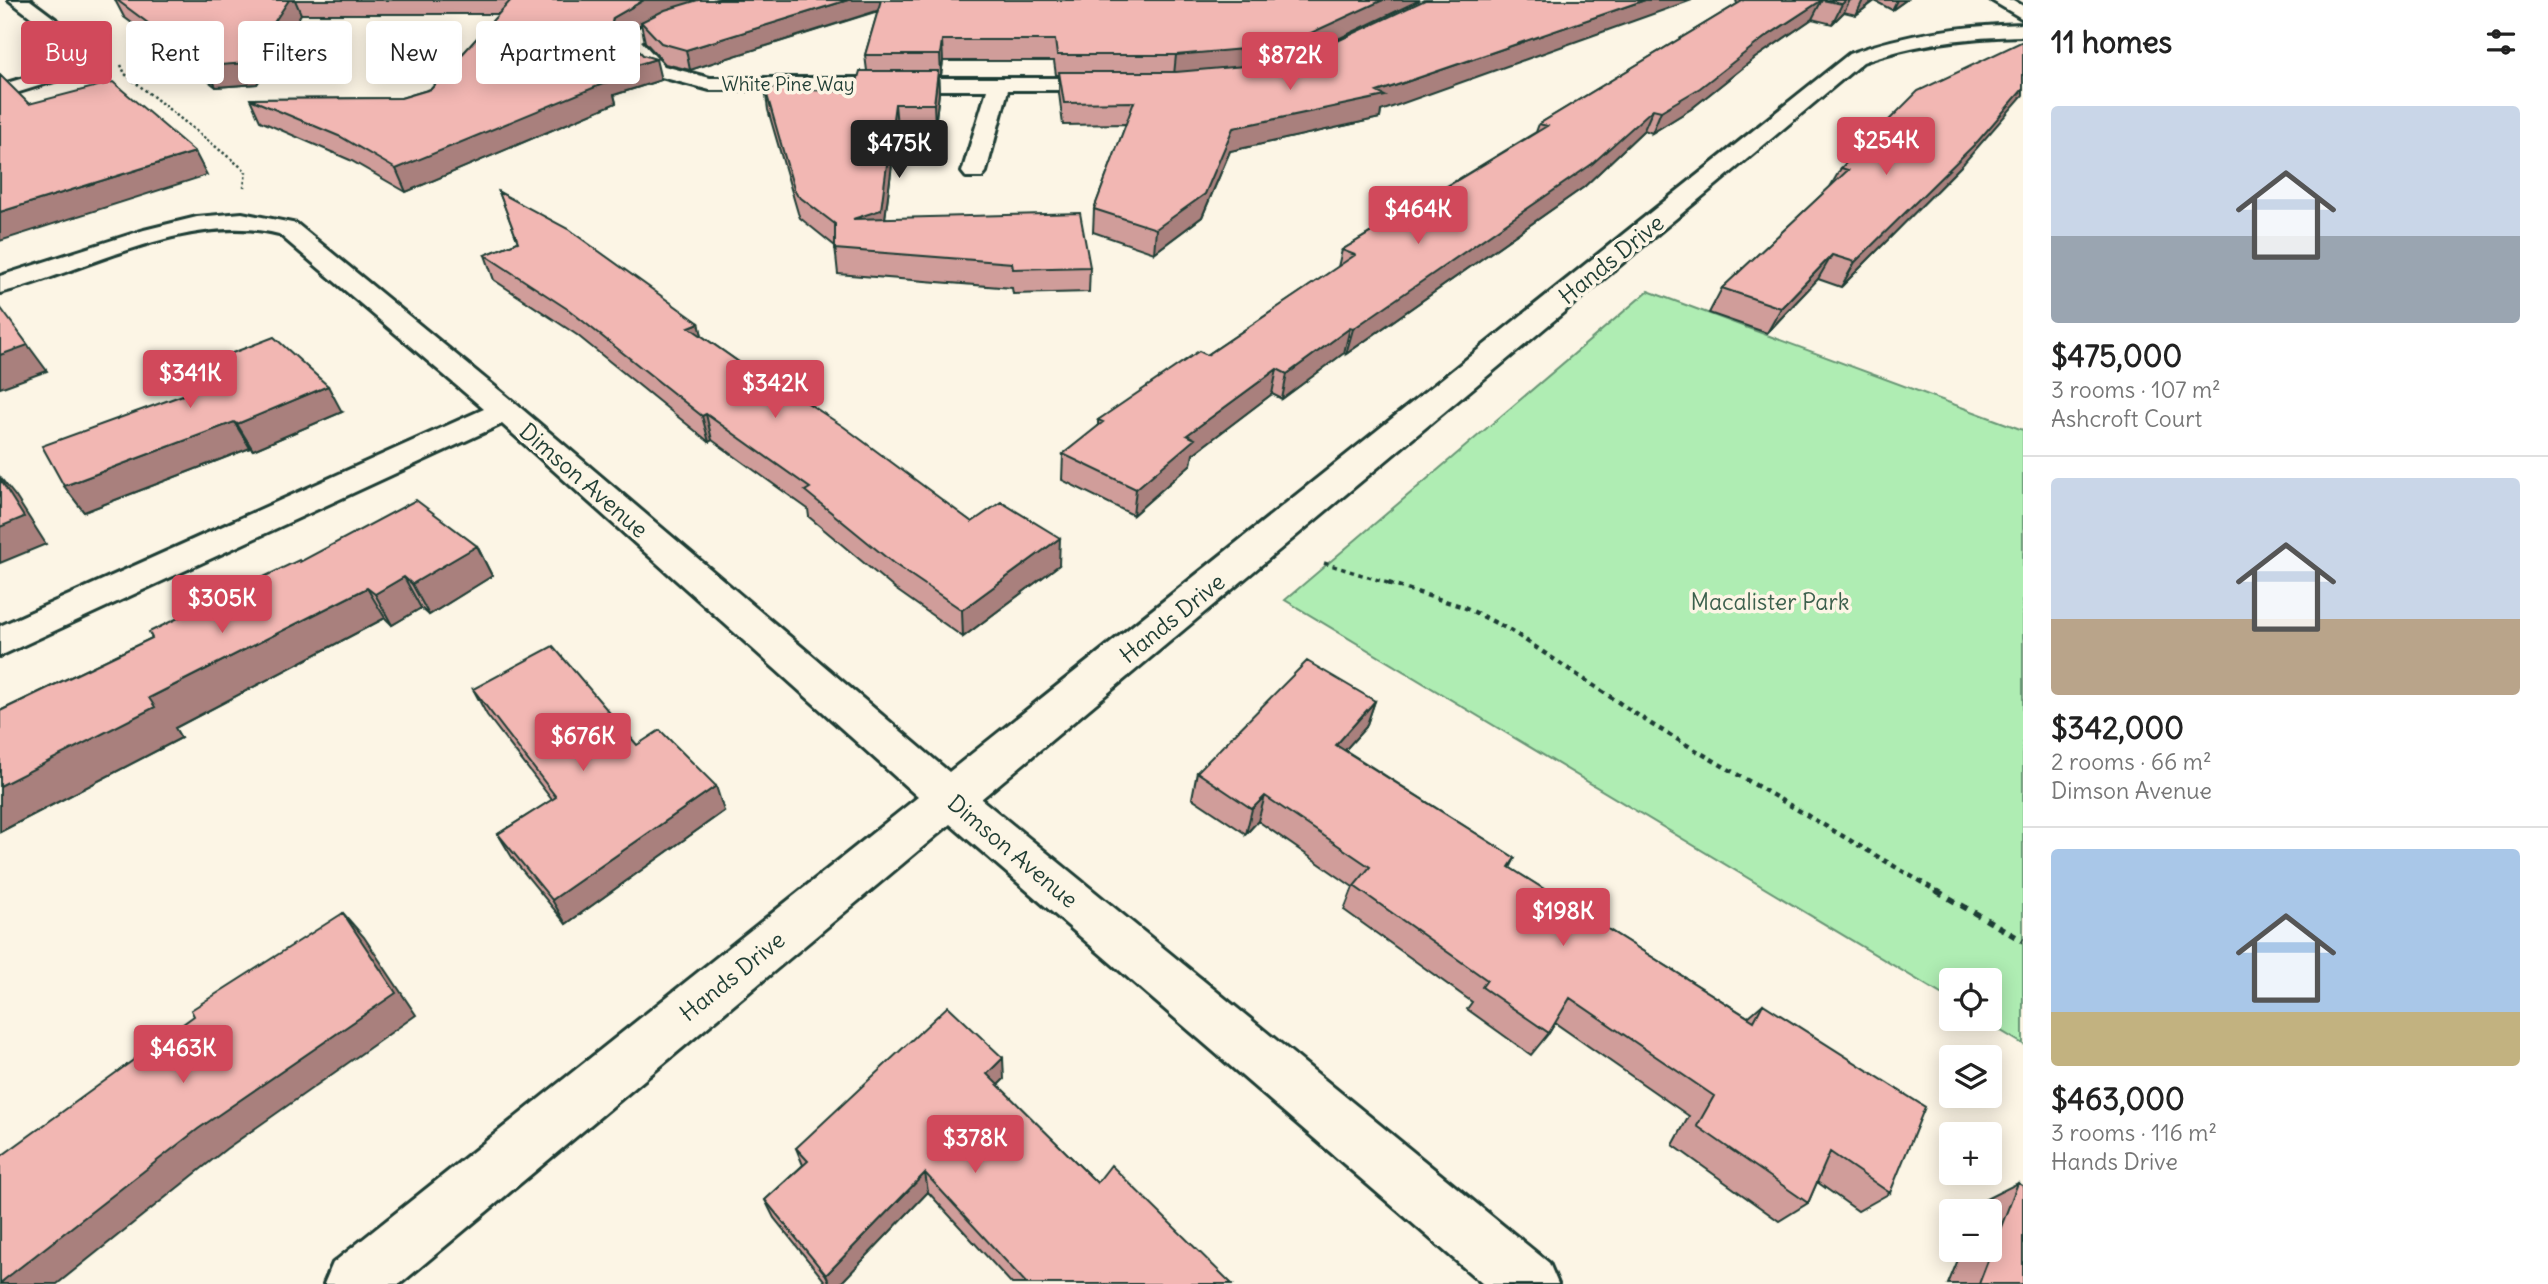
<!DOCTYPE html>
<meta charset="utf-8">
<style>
:root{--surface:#fff;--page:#f2f2f2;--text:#222;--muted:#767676;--line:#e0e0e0;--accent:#d1495b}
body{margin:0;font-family:Delius,sans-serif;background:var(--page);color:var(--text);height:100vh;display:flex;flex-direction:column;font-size:26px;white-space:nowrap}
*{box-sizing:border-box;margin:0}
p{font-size:23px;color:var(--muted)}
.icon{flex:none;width:38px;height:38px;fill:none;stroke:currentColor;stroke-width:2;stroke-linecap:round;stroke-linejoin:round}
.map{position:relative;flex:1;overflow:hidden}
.panel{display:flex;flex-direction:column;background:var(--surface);width:525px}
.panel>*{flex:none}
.top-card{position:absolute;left:21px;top:21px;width:665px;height:63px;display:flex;gap:14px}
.buttons{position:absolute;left:1939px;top:968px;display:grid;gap:14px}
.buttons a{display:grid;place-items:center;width:63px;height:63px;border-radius:7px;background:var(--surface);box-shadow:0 4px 18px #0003;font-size:35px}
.price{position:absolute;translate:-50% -60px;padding:0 16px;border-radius:7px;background:var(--accent);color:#fff;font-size:23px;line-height:46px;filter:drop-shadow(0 2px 4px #0008)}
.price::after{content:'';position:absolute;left:50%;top:42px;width:21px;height:16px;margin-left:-10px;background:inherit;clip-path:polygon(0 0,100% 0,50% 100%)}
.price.selected{background:#222;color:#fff}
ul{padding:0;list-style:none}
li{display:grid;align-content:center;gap:14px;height:371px;padding:0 28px}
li+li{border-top:2px solid var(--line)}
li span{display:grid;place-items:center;height:217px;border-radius:7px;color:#555}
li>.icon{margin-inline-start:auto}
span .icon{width:126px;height:126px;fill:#fffc;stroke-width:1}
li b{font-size:30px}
h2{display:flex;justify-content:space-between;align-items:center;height:84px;padding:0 28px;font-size:30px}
.chip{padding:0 24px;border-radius:7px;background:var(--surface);box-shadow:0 4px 18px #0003;font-size:24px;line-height:63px}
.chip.selected{background:var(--accent);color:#fff}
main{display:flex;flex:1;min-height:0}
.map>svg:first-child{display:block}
.green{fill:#afedb3;stroke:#679574;stroke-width:2}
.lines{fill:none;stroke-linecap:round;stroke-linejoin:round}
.minor-casing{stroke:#1f3d34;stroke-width:6}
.path-far3{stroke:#1f3d34;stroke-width:2.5;stroke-dasharray:2.5 2.5;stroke-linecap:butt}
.path-far2{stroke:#1f3d34;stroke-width:3.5;stroke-dasharray:4.5 4.5;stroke-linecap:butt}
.path-far1{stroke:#1f3d34;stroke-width:4.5;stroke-dasharray:5 5;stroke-linecap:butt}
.path{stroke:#1f3d34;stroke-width:6;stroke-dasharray:7 7;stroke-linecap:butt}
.minor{fill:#fcf5e5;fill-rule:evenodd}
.wall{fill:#d09d9a;stroke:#1f3d34;stroke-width:2}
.shaded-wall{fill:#a9807d;stroke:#1f3d34;stroke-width:2}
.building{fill:#f2b7b3;stroke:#1f3d34;stroke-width:2}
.labels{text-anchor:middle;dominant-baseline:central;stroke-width:7;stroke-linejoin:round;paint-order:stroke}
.far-street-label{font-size:19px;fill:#1f3d34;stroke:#fcf5e5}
.street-label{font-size:23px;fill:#1f3d34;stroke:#fcf5e5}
.park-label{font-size:23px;fill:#3c604d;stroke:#fcf5e5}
</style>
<main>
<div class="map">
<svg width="2023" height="1284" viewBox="0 0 2023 1284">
<rect width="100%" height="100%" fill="#fcf5e5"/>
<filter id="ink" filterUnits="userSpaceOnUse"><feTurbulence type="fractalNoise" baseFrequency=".0143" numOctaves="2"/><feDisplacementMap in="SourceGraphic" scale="14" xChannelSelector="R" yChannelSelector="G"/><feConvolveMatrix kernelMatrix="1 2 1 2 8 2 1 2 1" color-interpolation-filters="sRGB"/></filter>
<g filter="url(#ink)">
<!-- green -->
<path class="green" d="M 1648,291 L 2023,430 L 2023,1044 L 1981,1019 L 1990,1018 L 1990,980 L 1951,980 L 1951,1000 L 1285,600 Z"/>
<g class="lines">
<!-- minor casing -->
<g class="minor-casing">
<path id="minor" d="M 9,0 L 30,0 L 99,52 L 58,80 L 0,98 L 0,85 L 44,72 L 76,52 Z
M 720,0 L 748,0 L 745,4 L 668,27 L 641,41 L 664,66 L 710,78 L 1111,78 L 1118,80 L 1121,84 L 1118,88 L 1111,90 L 1008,90 L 986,172 L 982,177 L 966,177 L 962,172 L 987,90 L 710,90 L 650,74 L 619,40 L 654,19 Z
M 1991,0 L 2013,0 L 2023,6 L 2023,19 Z
M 2023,24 L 2023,36 C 1968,37 1915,43 1863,62 L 981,799 L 1549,1263 L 1558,1284 L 1483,1284 L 950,824 L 400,1284 L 324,1284 L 333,1263 L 918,797 L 502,424 L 0,656 L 0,626 L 484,409 L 279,234 C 189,211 87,271 0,293 L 0,276 L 144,230 L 197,217 L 242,213 L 297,224 L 516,404 L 949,772 L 1849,54 C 1906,33 1963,26 2023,24 Z"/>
</g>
<!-- path-far3 -->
<path class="path-far3" d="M 121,65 L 125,74 L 246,171 L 244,187"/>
<!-- path-far2 -->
<path class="path-far2" d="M 1324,563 L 1394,585"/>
<!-- path-far1 -->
<path class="path-far1" d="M 1388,583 L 1464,607 L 1510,630 L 1651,724 L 1940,893"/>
<!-- path -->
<path class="path" d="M 1937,891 L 2023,941"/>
<!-- minor -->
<use href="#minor" class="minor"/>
</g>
<!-- wall -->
<path class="wall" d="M 115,0 L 1420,0 L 1307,53 L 1381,111 L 1380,118 L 1230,151 L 1202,217 L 1154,253 L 1093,232 L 1094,209 L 1126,124 L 1063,125 L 1059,93 L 1059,75 L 1056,75 L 1054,61 L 943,61 L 941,75 L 938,75 L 939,93 L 935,126 L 897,126 L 885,218 L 1090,267 L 1089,292 L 1013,294 L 1012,288 L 838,274 L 835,246 L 800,218 L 798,213 L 768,110 L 765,88 L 854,92 L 867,71 L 865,55 L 878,11 L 690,70 L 665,64 L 645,42 L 641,24 L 624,34 L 661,80 L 614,95 L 616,103 L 406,192 L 350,160 L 260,121 L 250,99 L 401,98 L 431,89 L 499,14 L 301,14 L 257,84 L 216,87 L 124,17 Z
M 1736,0 L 1906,0 L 1892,10 L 1875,1 L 1856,15 L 1844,12 L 1832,24 L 1812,19 L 1755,58 L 1691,109 L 1652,133 L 1644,130 L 1584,187 L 1346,354 L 1344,353 L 1282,399 L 1272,394 L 1193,454 L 1191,464 L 1133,515 L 1062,480 L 1063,454 L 1098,427 L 1098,420 L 1207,355 L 1338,267 L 1342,250 L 1536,132 L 1539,124 L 1737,4 Z
M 1963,164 L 1841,287 L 1818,279 L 1767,333 L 1709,313 L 1722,288 L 1830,187 L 1841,168 Z
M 499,192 L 699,323 L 702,336 L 780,391 L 972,522 L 1059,565 L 963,637 L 895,589 L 809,517 L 808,509 L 712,440 L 709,442 L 577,335 L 494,280 L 485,255 L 518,242 Z
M 185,371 L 342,412 L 253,450 L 250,448 L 84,512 L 64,486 L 197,390 Z
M 477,546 L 492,576 L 429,615 L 421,608 L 392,625 L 385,618 L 175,728 L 181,738 L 0,832 L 0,711 L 152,638 L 300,562 Z
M 473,689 L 637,745 L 724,811 L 566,924 L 513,859 L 498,834 L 552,800 L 487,715 Z
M 1375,701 L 1366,727 L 1345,750 L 1515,858 L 1510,868 L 1748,1017 L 1763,1004 L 1890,1193 L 1858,1211 L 1817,1182 L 1808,1203 L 1779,1221 L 1673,1145 L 1689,1116 L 1555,1023 L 1549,1033 L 1531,1055 L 1467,1009 L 1472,1002 L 1344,910 L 1353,887 L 1258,821 L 1246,834 L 1192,798 L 1197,772 Z
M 1004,1079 L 998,1085 L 1097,1183 L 1232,1284 L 1012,1284 L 928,1192 L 840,1284 L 827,1284 L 774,1218 L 765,1200 L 803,1165 L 796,1148 Z
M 2018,1183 L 2023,1284 L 1948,1284 L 1962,1250 L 1990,1250 L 1990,1211 L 1977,1211 L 1982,1201 Z"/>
<!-- shaded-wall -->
<path class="shaded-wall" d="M 289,0 L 295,0 L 301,14 L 257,84 L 216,87 L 206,66 Z
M 644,0 L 711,0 L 641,22 L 641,24 L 618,38 L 612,22 L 613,18 Z
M 848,0 L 886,0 L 886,8 L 690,70 L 686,50 Z
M 1383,0 L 1420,0 L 1294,60 L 1174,75 L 1176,55 Z
M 1645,0 L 1692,0 L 1381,111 L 1380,118 L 1230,151 L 1202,217 L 1154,253 L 1156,229 L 1233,128 L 1377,92 Z
M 1822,0 L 1812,19 L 1755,58 L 1691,109 L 1652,133 L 1661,111 L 1764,38 Z
M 1846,0 L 1850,0 L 1844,12 L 1832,24 L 1842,4 Z
M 1863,0 L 1875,0 L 1856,15 Z
M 1897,0 L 1906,0 L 1892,10 Z
M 942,40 L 943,61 L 941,75 L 940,55 Z
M 656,59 L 661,80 L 614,95 L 616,103 L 406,192 L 396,169 L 586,80 Z
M 938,71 L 939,93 L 935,126 L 934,104 Z
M 2023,89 L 2023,95 L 1963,164 L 1841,287 L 1855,262 Z
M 895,104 L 897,126 L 883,234 L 853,219 Z
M 1653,109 L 1644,130 L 1584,187 L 1346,354 L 1353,329 Z
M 195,152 L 207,175 L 0,241 L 0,212 Z
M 1832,255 L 1818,279 L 1767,333 L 1781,308 Z
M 699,323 L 705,348 L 689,327 Z
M 1350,328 L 1344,353 L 1282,399 L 1287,374 Z
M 16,329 L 47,371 L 0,388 L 0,355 Z
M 1277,369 L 1272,394 L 1193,454 L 1191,464 L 1133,515 L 1136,489 L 1187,435 Z
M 328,386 L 342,412 L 253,450 L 237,424 Z
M 706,414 L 712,440 L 709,442 L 702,416 Z
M 234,422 L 250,448 L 84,512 L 64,486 Z
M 0,477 L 16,497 L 46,544 L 0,563 Z
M 1060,538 L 1059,565 L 963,637 L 962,610 Z
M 477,546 L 492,576 L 429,615 L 412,584 Z
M 404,577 L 421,608 L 392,625 L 375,594 Z
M 367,588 L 385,618 L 175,728 L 181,738 L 0,832 L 0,786 L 149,698 Z
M 1375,701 L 1366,727 L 1327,770 L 1336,745 Z
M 716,786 L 724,811 L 566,924 L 552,900 Z
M 1265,796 L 1258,821 L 1246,834 L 1252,809 Z
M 343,913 L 364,937 L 416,1015 L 226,1149 L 57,1284 L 0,1284 Z
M 1003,1058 L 1004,1079 L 988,1095 L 987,1074 Z
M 925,1173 L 928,1192 L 840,1284 L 830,1284 L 826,1275 Z"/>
<!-- building -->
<path class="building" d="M 117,0 L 289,0 L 247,63 L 206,66 Z
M 511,0 L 644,0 L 613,18 L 612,22 L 643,55 L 656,59 L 586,80 L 610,81 L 396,169 L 341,137 L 250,99 L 401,98 L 431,89 Z
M 698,0 L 848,0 L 686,50 L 661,43 L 641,22 L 665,10 Z
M 881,0 L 1383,0 L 1298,39 L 1266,47 L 1176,55 L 1057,55 L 1055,40 L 942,40 L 940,55 L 865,55 Z
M 1425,0 L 1645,0 L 1377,92 L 1385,96 L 1233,128 L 1205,194 L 1156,229 L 1094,209 L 1134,102 L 1064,103 L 1059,72 L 1176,72 L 1267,64 L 1314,52 Z
M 1744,0 L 1822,0 L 1764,38 L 1700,88 L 1661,111 L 1653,109 L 1592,164 L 1353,329 L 1350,328 L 1287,374 L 1277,369 L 1187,435 L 1195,439 L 1136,489 L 1063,454 L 1103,422 L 1098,420 L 1199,351 L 1207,355 L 1355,255 L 1342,250 L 1547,126 L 1539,124 Z
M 1822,0 L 1846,0 L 1842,4 Z
M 2023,41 L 2023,89 L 1978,141 L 1855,262 L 1832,255 L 1781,308 L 1722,288 L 1848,170 L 1841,168 L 1918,91 Z
M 860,71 L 938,71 L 934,104 L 895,104 L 881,210 L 853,219 L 1080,213 L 1090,267 L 1013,269 L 1012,263 L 835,249 L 835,224 L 797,195 L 794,189 L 765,88 L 854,92 Z
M 0,75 L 29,104 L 113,82 L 195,152 L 0,212 Z
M 499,192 L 568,229 L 699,323 L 689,327 L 780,391 L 785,388 L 844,427 L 972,522 L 1001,502 L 1060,538 L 962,610 L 893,563 L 805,491 L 810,488 L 706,414 L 702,416 L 569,310 L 485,255 L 518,242 Z
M 0,307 L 28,345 L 0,355 Z
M 274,337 L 328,386 L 237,424 L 234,422 L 64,486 L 42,446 L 202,388 L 185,371 Z
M 0,479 L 24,517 L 0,527 Z
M 416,500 L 477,546 L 412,584 L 404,577 L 375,594 L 367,588 L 149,698 L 155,707 L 0,786 L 0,711 L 152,638 L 149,632 L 299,560 L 300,562 Z
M 553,646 L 637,745 L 660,730 L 716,786 L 552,900 L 498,834 L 556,797 L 473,689 Z
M 1307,661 L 1375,701 L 1336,745 L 1515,858 L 1509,867 L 1754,1021 L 1763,1004 L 1925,1107 L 1890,1193 L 1830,1152 L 1808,1203 L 1697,1126 L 1714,1096 L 1570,998 L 1549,1033 L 1482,987 L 1487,980 L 1354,886 L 1370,867 L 1265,796 L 1252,809 L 1197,772 Z
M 343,913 L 396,993 L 198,1129 L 0,1283 L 0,1157 L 194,1016 L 191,1010 Z
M 948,1006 L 1003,1058 L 987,1074 L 1097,1183 L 1111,1165 L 1232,1284 L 1027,1284 L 925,1173 L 826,1275 L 765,1200 L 808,1161 L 796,1148 Z
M 2018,1183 L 2023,1186 L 2023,1284 L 1979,1284 Z"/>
</g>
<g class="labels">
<!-- far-street labels -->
<g class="far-street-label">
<text x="788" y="84">White Pine Way</text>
</g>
<!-- street labels -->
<g class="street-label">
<text transform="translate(1611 259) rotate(-39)">Hands Drive</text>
<text transform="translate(584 480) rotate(41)">Dimson Avenue</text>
<text transform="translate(1172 618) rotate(-39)">Hands Drive</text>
<text transform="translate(1013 851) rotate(40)">Dimson Avenue</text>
<text transform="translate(732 976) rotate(-39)">Hands Drive</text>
</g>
<!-- park labels -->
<g class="park-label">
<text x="1770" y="601">Macalister Park</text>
</g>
</g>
</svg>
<div class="buttons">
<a><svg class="icon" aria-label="locate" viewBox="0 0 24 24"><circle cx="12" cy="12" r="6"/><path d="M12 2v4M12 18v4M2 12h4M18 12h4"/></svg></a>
<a><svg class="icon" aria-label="layers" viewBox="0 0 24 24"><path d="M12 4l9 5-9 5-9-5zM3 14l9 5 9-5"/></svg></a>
<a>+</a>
<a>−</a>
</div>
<b class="price" style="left:1290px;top:92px">$872K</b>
<b class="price" style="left:1886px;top:177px">$254K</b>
<b class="price selected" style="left:899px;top:180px">$475K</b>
<b class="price" style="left:1418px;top:246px">$464K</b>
<b class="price" style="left:190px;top:410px">$341K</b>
<b class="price" style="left:775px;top:420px">$342K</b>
<b class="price" style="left:222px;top:635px">$305K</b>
<b class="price" style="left:583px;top:773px">$676K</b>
<b class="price" style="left:1563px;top:948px">$198K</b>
<b class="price" style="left:183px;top:1085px">$463K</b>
<b class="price" style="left:975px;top:1175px">$378K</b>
<div class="top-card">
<a class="chip selected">Buy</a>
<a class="chip">Rent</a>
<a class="chip">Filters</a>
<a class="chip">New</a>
<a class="chip">Apartment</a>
</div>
</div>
<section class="panel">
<h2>11 homes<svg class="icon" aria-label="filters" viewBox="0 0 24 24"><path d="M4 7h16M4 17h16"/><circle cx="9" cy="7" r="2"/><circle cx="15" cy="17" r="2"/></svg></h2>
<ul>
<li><span style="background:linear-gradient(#c9d6e8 60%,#9aa5b1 0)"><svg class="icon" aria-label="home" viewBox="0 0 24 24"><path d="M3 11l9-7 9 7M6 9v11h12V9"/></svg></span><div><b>$475,000</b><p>3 rooms · 107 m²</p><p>Ashcroft Court</p></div></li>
<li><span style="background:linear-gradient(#c9d6e8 65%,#b9a48a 0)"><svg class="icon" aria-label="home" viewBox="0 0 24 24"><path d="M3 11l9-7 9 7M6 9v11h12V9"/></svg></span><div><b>$342,000</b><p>2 rooms · 66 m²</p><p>Dimson Avenue</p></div></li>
<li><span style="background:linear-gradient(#a9c7e8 75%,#c2b280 0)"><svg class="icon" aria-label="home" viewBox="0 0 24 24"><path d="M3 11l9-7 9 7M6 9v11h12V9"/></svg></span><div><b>$463,000</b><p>3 rooms · 116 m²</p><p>Hands Drive</p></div></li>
</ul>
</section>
</main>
